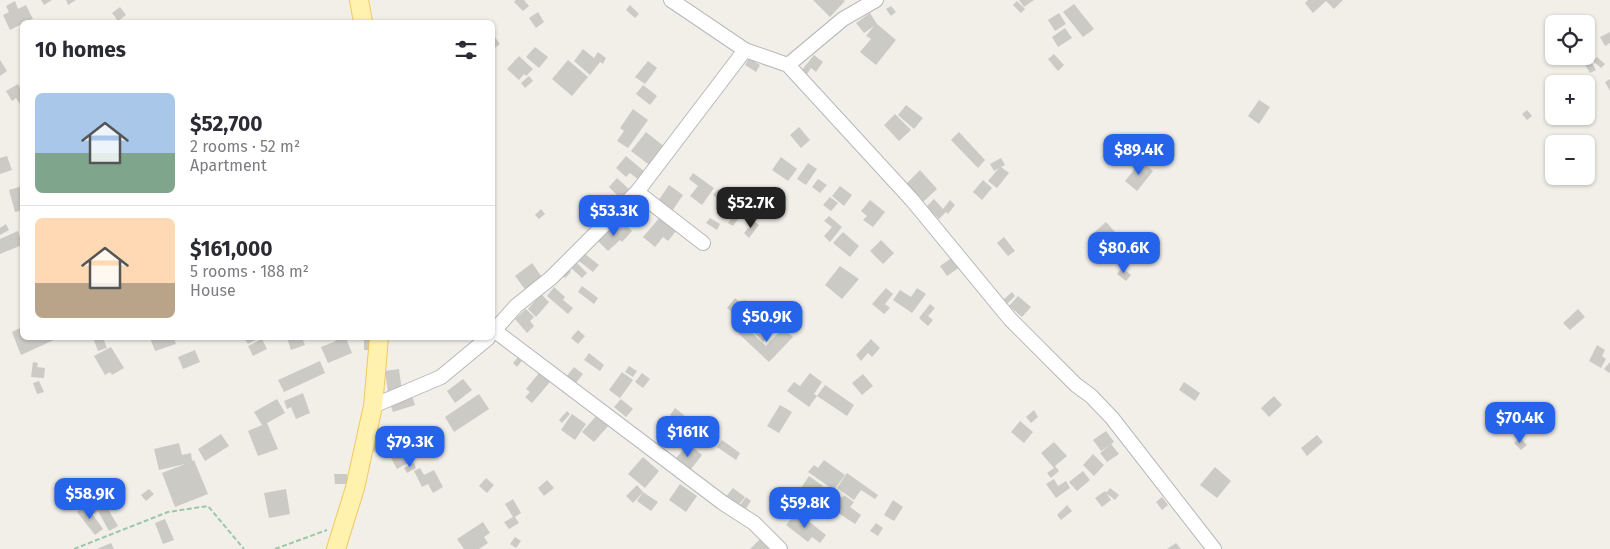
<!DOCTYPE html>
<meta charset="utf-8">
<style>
:root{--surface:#fff;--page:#f7f7f7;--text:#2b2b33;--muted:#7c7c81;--line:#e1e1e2;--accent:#2563eb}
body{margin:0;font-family:"Fira Sans",sans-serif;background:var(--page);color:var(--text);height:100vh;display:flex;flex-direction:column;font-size:19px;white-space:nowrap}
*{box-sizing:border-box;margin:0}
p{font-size:16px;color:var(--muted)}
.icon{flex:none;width:28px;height:28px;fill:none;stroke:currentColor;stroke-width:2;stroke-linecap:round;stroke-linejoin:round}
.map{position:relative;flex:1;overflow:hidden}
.drawer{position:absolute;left:20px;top:20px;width:475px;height:320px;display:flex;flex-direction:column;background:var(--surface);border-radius:8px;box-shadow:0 1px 4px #0004}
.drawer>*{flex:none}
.controls{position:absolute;left:1545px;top:15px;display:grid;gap:10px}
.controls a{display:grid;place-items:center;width:50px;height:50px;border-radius:8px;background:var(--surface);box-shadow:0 1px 4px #0004;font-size:25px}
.price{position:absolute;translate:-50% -42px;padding:0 11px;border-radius:10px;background:var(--accent);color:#fff;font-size:16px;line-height:32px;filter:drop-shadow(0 1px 2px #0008)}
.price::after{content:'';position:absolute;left:50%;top:30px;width:15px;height:11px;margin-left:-8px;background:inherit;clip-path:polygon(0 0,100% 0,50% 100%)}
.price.selected{background:#222;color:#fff}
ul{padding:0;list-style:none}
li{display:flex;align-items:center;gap:15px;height:125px;padding:0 15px}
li+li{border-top:1px solid var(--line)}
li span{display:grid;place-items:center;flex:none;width:140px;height:100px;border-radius:8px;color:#555}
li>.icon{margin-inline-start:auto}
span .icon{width:60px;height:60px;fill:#fffc;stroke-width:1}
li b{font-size:21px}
h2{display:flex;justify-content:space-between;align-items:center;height:60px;padding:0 15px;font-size:21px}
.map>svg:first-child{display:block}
.building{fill:#cccac5}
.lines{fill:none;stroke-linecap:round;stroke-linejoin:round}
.minor-casing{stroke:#b5b8bc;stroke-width:16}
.major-casing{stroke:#f2c960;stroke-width:20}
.path{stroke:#9cc7a9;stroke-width:2;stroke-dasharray:5 2.5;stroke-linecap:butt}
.minor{stroke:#fff;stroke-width:14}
.major{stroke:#fff2af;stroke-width:18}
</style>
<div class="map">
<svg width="1610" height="549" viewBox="0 0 1610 549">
<rect width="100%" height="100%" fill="#f1efe8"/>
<!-- building -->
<path class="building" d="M 41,0 L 52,0 L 44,5 Z
M 66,0 L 76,0 L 68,5 Z
M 516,0 L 524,0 L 529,6 L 523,11 L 514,2 Z
M 813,0 L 843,0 L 845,1 L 830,17 Z
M 1019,0 L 1034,0 L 1024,7 Z
M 1308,0 L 1343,0 L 1334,9 L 1326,1 L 1313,13 L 1305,3 Z
M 15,1 L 18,9 L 26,5 L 33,19 L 22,22 L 22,24 L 10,30 L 3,15 L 9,12 L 6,6 Z
M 1017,1 L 1025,9 L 1021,13 L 1013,5 Z
M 1074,4 L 1094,29 L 1083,37 L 1063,12 Z
M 630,5 L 639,14 L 635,18 L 626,10 Z
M 891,6 L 896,12 L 891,16 L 886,9 Z
M 120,7 L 126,15 L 118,21 L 112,13 Z
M 538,12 L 544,22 L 536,28 L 529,18 Z
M 870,13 L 877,24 L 896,40 L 876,65 L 860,52 L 871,39 L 866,36 L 874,26 L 864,33 L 856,23 Z
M 1059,13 L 1066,24 L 1055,31 L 1048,20 Z
M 1065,28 L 1072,38 L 1058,47 L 1052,37 Z
M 1610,32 L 1610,43 L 1605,46 L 1600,37 Z
M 492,33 L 500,44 L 492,50 Z
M 535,47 L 548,57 L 539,68 L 526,57 Z
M 583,49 L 594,58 L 598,52 L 606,58 L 603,64 L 600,62 L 590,75 L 574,61 Z
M 1054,54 L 1064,65 L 1058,71 L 1048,59 Z
M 814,55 L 823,62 L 816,72 L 811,68 L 807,74 L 802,70 Z
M 519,56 L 533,69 L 526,76 L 524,74 L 519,80 L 507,69 Z
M 1597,57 L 1605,64 L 1601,68 L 1593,61 Z
M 749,58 L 760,65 L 756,72 L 745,65 Z
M 1589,58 L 1596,70 L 1590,73 L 1583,61 Z
M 0,60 L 7,71 L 0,76 Z
M 568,60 L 588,77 L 572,96 L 552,79 Z
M 648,61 L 657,68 L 645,84 L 635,77 Z
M 529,76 L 533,81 L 525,88 L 521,83 Z
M 1610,79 L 1610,91 L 1605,82 Z
M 18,84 L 22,92 L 22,105 L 21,106 L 16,98 L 12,101 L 6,91 Z
M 643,85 L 657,96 L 650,105 L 636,94 Z
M 1259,100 L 1270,107 L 1259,124 L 1248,116 Z
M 906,105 L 923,118 L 914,129 L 898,115 Z
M 633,109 L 648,120 L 628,148 L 617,141 L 624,131 L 620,128 Z
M 1527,110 L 1532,116 L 1527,120 L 1522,114 Z
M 895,114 L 911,130 L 899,141 L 884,125 Z
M 799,127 L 810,140 L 801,148 L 790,135 Z
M 646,132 L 666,148 L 652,167 L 631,151 Z
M 959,132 L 985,160 L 978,168 L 951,140 Z
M 7,156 L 12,170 L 0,174 L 0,158 Z
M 626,156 L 645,172 L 639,180 L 630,173 L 626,177 L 616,168 Z
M 781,157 L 797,169 L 788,181 L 772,170 Z
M 1001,158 L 1005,165 L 1001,167 L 1009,173 L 997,188 L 988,181 L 999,168 L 994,171 L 990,164 Z
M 1141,161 L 1153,171 L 1137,191 L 1125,181 Z
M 808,163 L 817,169 L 806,185 L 797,179 Z
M 920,170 L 937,189 L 923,202 L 906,184 Z
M 693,173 L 714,188 L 702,205 L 690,196 L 698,186 L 689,179 Z
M 617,178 L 631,191 L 622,200 L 609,187 Z
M 818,179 L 827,185 L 820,193 L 812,187 Z
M 983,180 L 992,188 L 982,200 L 973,192 Z
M 669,185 L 683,195 L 670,214 L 656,204 Z
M 22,186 L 22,210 L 15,212 L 9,190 Z
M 840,186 L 852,195 L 844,206 L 832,196 Z
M 718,189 L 730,199 L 726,204 L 713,195 Z
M 830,197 L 838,203 L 831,211 L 823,205 Z
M 934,199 L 943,209 L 950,200 L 955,205 L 948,214 L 946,212 L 939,219 L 926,207 Z
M 870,200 L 885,212 L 873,227 L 863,220 L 867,216 L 861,211 Z
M 635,202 L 645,210 L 631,226 L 622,218 Z
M 541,209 L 545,214 L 539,219 L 535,215 Z
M 734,214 L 739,218 L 733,226 L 728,223 Z
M 661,216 L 677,230 L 668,241 L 663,237 L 655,247 L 643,237 Z
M 829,216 L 842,227 L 830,242 L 824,236 L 832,227 L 824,221 Z
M 710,218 L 720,224 L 717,230 L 706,223 Z
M 754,221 L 759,225 L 749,238 L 744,233 Z
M 1106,222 L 1115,232 L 1098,247 L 1089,237 Z
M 624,223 L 632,231 L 622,242 L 620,240 L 608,251 L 597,240 L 608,229 L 613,234 Z
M 6,224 L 9,230 L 0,235 L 0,228 Z
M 18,231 L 22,245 L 0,254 L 0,239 Z
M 843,232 L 859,246 L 850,257 L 833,243 Z
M 1004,237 L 1015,251 L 1008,256 L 997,243 Z
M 881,240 L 894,253 L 883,264 L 870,251 Z
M 585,254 L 599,265 L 593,272 L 579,261 Z
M 953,257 L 960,267 L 947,276 L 940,266 Z
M 575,261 L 587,273 L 582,278 L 570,267 Z
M 532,263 L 544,280 L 527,292 L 515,276 Z
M 840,266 L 859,279 L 842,299 L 825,285 Z
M 567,267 L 571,272 L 565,278 L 561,274 Z
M 1122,268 L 1131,275 L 1126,281 L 1117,274 Z
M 582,286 L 598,298 L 594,304 L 578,292 Z
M 554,287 L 565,297 L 563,300 L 573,308 L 568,314 L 547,296 Z
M 886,288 L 893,294 L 885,304 L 890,308 L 884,314 L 872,304 Z
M 917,288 L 926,294 L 912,313 L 893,300 L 900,290 L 911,297 Z
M 1012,292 L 1015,296 L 1005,306 L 1001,302 Z
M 541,294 L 549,302 L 536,317 L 528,309 Z
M 1018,296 L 1031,307 L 1022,317 L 1009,306 Z
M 735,298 L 742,304 L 745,300 L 750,304 L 739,317 L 727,308 Z
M 930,304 L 935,308 L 928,316 L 933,320 L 928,326 L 919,318 Z
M 526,309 L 534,317 L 530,321 L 534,326 L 527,333 L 515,319 Z
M 1578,309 L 1585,317 L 1570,330 L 1563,323 Z
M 770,315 L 776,321 L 768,331 L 762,325 Z
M 752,320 L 768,337 L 763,342 L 747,325 Z
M 745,326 L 766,346 L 783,328 L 793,337 L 769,362 L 738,333 Z
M 22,327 L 22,338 L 53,338 L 54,340 L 21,355 L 12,332 Z
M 578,330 L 585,336 L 578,344 L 571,338 Z
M 93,338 L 103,338 L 107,348 L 98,351 Z
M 150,338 L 174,338 L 176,344 L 155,351 Z
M 244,338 L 258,338 L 248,344 Z
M 287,338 L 302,338 L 305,345 L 291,350 Z
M 341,338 L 346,338 L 352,353 L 328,363 L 321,347 L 336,341 L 335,340 Z
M 364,338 L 372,338 L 371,350 L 364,350 Z
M 262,339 L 267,349 L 253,356 L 248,346 Z
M 871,339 L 880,348 L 872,357 L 868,353 L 861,361 L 856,355 Z
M 1597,345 L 1605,350 L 1602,356 L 1606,359 L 1601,368 L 1589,361 Z
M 111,347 L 124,368 L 112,375 L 110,372 L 105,375 L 94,356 Z
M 195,350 L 200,362 L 183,369 L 178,357 Z
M 589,353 L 604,365 L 600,371 L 584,360 Z
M 520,355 L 524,358 L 517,367 L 513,363 Z
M 320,361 L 325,373 L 284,392 L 278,380 Z
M 33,362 L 38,363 L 37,367 L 45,368 L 44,378 L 31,377 Z
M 1610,362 L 1610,372 L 1609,373 L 1604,369 Z
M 629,366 L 637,371 L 633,377 L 625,372 Z
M 574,367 L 583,374 L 572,388 L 563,381 Z
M 399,369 L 402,391 L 388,393 L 385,371 Z
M 622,372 L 633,380 L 620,398 L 609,390 Z
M 539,373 L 550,382 L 532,403 L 525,397 L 530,392 L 526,389 Z
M 642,373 L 650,379 L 643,388 L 635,382 Z
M 810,373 L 822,382 L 814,394 L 817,396 L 809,407 L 787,391 L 794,382 L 800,386 Z
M 863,374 L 873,386 L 862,395 L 852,383 Z
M 463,379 L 472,390 L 455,403 L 447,391 Z
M 39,381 L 44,392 L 37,394 L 33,383 Z
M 1184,382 L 1200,393 L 1195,401 L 1179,390 Z
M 825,385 L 854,405 L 847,416 L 817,396 Z
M 303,393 L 310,413 L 296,419 L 291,407 L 287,409 L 284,401 Z
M 479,394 L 489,409 L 454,432 L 445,417 Z
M 412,396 L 415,405 L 393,412 L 390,403 Z
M 1274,396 L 1282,405 L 1269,417 L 1261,408 Z
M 277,399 L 285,413 L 267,423 L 278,449 L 258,456 L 248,431 L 262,425 L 254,412 Z
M 621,399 L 633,409 L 626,417 L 614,407 Z
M 780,405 L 792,412 L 779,433 L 767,426 Z
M 675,408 L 684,415 L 680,422 L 670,415 Z
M 1034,410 L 1038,417 L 1031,423 L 1026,417 Z
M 567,411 L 570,414 L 562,423 L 559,420 Z
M 572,414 L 586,424 L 575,440 L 561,430 Z
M 597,415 L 609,425 L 594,442 L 582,432 Z
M 1020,421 L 1033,432 L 1024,443 L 1011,432 Z
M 375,431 L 386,434 L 381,454 L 370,450 Z
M 1106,431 L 1114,442 L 1101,451 L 1093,440 Z
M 221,434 L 229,446 L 205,461 L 198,449 Z
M 1317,435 L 1323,442 L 1307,456 L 1301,448 Z
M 1520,438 L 1527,445 L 1521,450 L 1514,443 Z
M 722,440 L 740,453 L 736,460 L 717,447 Z
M 400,442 L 411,461 L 397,469 L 386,449 Z
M 1054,442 L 1067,456 L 1055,466 L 1059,471 L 1051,478 L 1047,473 L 1054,468 L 1041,453 Z
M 179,443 L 182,455 L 191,453 L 192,461 L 194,460 L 208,494 L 175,507 L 162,473 L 185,464 L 159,470 L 154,449 Z
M 688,443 L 702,455 L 688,473 L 674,461 Z
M 1111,444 L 1119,454 L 1107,462 L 1100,453 Z
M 1093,454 L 1104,465 L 1094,476 L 1083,465 Z
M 643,457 L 659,471 L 645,488 L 628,474 Z
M 824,460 L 845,475 L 834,490 L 808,472 L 814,465 L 818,468 Z
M 414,463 L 416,468 L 407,473 L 404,468 Z
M 1215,467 L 1231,481 L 1217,498 L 1200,485 Z
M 420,468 L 424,475 L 434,470 L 443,487 L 433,493 L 428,484 L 422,487 L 414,471 Z
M 1083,471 L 1090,480 L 1077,491 L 1069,482 Z
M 847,473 L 878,495 L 875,499 L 861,490 L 854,500 L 837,488 Z
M 334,474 L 347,474 L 347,484 L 335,484 Z
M 809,476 L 823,486 L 815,497 L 801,488 Z
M 486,478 L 494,485 L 487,493 L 479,486 Z
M 1054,479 L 1058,486 L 1066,481 L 1070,488 L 1056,498 L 1046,484 Z
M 547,480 L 554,488 L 544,496 L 538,488 Z
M 680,484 L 697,496 L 686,512 L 669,500 Z
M 637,485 L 643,492 L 633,503 L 626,496 Z
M 733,488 L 745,497 L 736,508 L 724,499 Z
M 1110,488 L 1119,495 L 1115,500 L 1106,493 Z
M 149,489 L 154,494 L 146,501 L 141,495 Z
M 286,489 L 290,514 L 269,518 L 264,493 Z
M 1105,491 L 1111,500 L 1102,507 L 1095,498 Z
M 643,492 L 658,502 L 651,511 L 637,501 Z
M 834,492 L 842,498 L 844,495 L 854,502 L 850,507 L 861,515 L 855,524 L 825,504 Z
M 101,497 L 118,526 L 109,531 L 98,511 L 94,514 L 88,505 Z
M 746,497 L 751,501 L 743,513 L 737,509 Z
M 1162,497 L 1168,505 L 1162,510 L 1156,502 Z
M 513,499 L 521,513 L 515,517 L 519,523 L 509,529 L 504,522 L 513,517 L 505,504 Z
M 893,500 L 903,507 L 894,521 L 884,515 Z
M 86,505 L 103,529 L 95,535 L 77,512 Z
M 1067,505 L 1072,511 L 1061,520 L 1057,515 Z
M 797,512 L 826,535 L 820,543 L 812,537 L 808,542 L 786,525 Z
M 165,519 L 174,540 L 163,544 L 155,523 Z
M 483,522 L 490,533 L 484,537 L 488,543 L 479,549 L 464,549 L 457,539 Z
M 876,523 L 883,528 L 878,536 L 870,531 Z
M 515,537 L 521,541 L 516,548 L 510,544 Z
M 761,538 L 772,549 L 750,549 Z
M 111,543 L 114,549 L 97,549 Z
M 1176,543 L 1181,549 L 1167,549 Z"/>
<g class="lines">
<!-- minor casing -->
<g class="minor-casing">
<path id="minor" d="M 671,0 L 745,50 L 788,65 L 912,200 L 1010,319 L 1076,385 L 1091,396 L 1112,418 L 1214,549
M 788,65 L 843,19 L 876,0
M 637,192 L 703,243
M 495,331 L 723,503 L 754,523 L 780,549
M 492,333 L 516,306 L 551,278 L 637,192 L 745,50
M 373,406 L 441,377 L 488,338"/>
</g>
<!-- major casing -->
<g class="major-casing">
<path id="major" d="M 359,0 L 363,22
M 336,549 L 355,488 L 373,406 L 379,338"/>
</g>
<!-- path -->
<path class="path" d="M 74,549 L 168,512 L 208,506 L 244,549
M 275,549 L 327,530"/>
<!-- minor -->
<use href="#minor" class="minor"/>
<!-- major -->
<use href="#major" class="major"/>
</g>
</svg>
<div class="controls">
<a><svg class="icon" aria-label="locate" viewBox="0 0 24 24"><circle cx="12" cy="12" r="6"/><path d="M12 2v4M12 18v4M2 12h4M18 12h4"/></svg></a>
<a>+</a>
<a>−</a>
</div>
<b class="price" style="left:1139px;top:176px">$89.4K</b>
<b class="price selected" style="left:751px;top:229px">$52.7K</b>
<b class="price" style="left:614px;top:237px">$53.3K</b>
<b class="price" style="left:1124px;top:274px">$80.6K</b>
<b class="price" style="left:767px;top:343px">$50.9K</b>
<b class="price" style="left:1520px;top:444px">$70.4K</b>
<b class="price" style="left:688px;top:458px">$161K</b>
<b class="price" style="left:410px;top:468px">$79.3K</b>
<b class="price" style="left:90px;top:520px">$58.9K</b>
<b class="price" style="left:805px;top:529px">$59.8K</b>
<section class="drawer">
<h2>10 homes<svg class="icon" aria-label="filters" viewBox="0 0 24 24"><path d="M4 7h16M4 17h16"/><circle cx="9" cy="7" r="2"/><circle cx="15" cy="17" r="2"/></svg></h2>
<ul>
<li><span style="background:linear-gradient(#a9c7e8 60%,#7fa58c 0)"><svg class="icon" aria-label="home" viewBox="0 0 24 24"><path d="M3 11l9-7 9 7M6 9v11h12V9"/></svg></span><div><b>$52,700</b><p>2 rooms · 52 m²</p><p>Apartment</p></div></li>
<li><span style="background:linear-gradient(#ffd9b3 65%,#b9a48a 0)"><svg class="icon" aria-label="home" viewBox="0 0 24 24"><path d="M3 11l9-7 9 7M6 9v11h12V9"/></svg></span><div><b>$161,000</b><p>5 rooms · 188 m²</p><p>House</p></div></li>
</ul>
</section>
</div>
